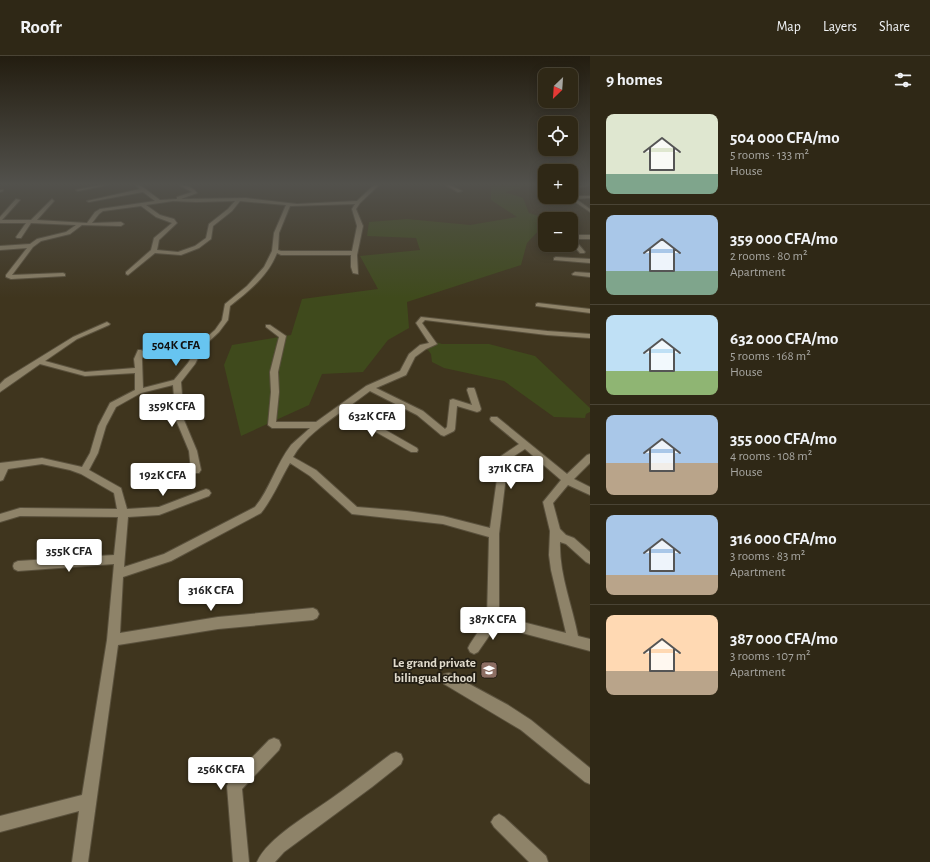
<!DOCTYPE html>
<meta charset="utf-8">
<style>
:root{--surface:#2f2816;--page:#3b3423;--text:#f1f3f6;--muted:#a7a6a1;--line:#4a4435;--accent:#67c4f0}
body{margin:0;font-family:"Alegreya Sans",sans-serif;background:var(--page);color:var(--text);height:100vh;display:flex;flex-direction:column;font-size:15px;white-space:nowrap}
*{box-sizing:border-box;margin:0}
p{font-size:13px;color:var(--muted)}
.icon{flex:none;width:22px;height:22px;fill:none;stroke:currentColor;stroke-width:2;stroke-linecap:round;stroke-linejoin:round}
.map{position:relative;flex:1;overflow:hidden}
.drawer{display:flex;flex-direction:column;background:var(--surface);width:340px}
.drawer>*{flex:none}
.needle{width:26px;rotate:205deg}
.fabs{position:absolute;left:538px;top:12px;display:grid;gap:8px}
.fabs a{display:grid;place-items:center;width:40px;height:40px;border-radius:8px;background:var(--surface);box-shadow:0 2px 10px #0003,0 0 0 1px var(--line);font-size:20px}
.price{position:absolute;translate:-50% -34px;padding:0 9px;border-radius:4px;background:#fff;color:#222;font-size:13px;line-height:26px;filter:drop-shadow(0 1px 2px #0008)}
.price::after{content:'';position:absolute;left:50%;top:24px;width:12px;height:9px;margin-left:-6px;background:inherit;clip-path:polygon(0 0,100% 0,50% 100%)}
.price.active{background:var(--accent);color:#111}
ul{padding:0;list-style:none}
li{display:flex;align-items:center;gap:12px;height:100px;padding:0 16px}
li+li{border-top:1px solid var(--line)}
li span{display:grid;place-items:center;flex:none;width:112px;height:80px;border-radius:8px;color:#555}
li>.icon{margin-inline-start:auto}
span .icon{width:48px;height:48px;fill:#fffc;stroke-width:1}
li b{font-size:17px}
h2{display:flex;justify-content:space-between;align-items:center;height:48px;padding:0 16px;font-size:17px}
header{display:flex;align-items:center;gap:24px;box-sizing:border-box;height:56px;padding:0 20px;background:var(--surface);border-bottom:1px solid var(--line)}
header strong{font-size:19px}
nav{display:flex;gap:22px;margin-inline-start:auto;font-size:14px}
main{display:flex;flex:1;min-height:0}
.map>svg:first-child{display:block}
.green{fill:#3f4a1c}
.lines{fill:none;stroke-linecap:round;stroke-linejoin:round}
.minor-casing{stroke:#5a513d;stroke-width:2}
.minor{fill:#8e8369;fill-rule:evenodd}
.labels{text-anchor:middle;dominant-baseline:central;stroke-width:3.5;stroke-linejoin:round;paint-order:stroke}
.near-poi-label{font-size:13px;font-weight:bold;fill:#e1dbcd;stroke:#221d13;text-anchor:end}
</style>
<header>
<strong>Roofr</strong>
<nav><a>Map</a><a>Layers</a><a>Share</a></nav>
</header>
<main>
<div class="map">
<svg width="590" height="806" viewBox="0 0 590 806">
<rect width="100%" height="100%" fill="#3f351e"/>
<!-- green -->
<path class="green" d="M 491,129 L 531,129 L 505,136 L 523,142 L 529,157 L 548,163 L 545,163 L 545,168 L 527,187 L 521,209 L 407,246 L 409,272 L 388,284 L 363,316 L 322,318 L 309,349 L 241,380 L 224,309 L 232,289 L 291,279 L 302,243 L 378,233 L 360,200 L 420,194 L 416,182 L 367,180 L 369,166 L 407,163 L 470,169 L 517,161 L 491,144 Z
M 430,284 L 442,288 L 489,288 L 535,300 L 590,352 L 590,356 L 586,358 L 585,362 L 554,361 L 504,325 L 444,312 L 432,306 L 431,298 L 425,290 Z"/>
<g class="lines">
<!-- minor casing -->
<g class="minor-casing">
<path id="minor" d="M 99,129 L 108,129 L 78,135 L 76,134 Z
M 135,129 L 140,129 L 160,144 L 177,143 L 177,141 L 192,136 L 179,129 C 186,129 193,131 197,137 L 181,143 L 246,142 L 297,148 L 357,145 L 374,129 L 379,129 L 360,147 L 356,153 L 363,170 L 357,199 L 358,218 L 353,217 L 351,211 L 351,199 L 281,199 L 277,197 C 268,220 249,235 230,250 L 228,264 L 219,276 L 204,290 L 195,308 L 181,326 L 184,364 L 197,395 L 201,414 L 199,417 L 193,417 L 191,414 L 189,395 L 176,364 L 173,329 L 141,337 L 116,351 L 106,370 L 98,397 L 89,414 L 121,432 L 127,453 L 159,451 L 206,433 L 209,434 L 211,437 L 209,440 L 159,459 L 128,461 L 124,511 L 164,498 L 255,451 C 270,433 276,408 291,389 C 297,383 304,378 310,372 L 272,372 L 268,369 L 271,336 L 270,316 L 279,281 L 266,271 L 266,269 L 270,269 L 286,280 L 278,316 L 279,336 L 276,366 L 316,366 L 366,330 L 400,315 L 409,298 L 420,289 L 429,287 L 416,267 L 421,261 L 547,275 L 590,278 L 590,282 L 547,279 L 425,264 L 422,267 L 437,288 L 426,293 L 415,301 L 406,319 L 376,332 L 423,355 L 445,373 L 447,371 L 450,344 L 453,343 L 472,349 L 467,334 L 468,332 L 474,332 L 475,334 L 481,353 L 480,355 L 477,356 L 457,350 L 455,373 L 454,375 L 444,380 L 441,379 L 417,359 L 370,335 L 347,352 L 417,392 L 418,394 L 417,396 L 411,396 L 341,356 C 324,368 304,382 293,401 L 316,414 L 357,451 L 407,455 L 443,460 L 490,472 L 500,402 L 501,400 L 519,388 L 491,365 L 490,363 L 491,361 L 497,361 L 567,418 L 587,399 L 590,398 L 590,407 L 574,423 L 590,431 L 590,439 L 568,429 L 553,447 L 560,473 L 566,479 L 574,482 L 590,496 L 590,508 L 586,506 L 566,488 L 560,486 C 559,518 572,549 578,580 L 590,583 L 590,595 L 496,570 L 478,596 L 474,598 L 470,596 L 468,592 L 470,588 L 487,562 L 489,481 L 443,468 L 352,458 L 310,420 L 290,407 C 280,424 273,442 261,457 L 171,505 L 123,521 L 120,577 L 218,561 L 313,552 L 317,554 L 319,558 L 317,562 L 313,564 L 218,573 L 118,589 L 88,806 L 72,806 L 79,755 L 0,776 L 0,760 L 82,739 L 107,584 L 114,508 L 18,515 L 14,513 L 13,510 L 14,507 L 18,505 L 114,499 L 118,461 L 20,460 L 0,466 L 0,458 L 20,452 L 117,453 L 114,437 L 81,418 L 70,414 L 42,408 L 8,413 L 3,424 L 0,425 L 0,407 L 42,402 L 82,411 L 90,397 L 98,370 L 110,347 L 135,334 L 135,317 L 85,320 L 40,308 L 0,336 L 0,328 L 5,323 L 73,281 L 107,266 L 110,268 L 109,269 L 77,283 L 45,305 L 85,316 L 135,312 L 134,303 L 138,294 L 141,294 L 145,296 L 142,303 L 143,332 L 174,324 L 188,307 L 199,288 L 215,274 L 222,264 L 225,248 L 247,230 L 264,211 L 272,195 L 274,177 L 286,149 L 240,145 L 232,155 L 213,170 L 211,183 L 199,192 L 181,199 L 155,197 L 128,219 L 126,218 L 126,216 L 151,194 L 154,182 L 172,167 L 156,161 L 141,150 L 103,155 L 99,158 L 92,167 L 121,166 L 124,168 L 121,170 L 82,169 L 70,178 L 41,185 L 33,191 L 12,219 L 63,217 L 65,218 L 65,220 L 11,223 L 6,221 L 6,219 L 27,192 L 0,194 L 0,190 L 30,188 L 37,183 L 66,176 L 76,169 L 31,167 L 21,182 L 17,182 L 16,181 L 26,167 L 0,167 L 0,161 L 16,143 L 20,144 L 2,164 L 31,164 L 52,143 L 54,145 L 37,164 L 87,167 L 95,156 L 100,153 L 155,145 L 143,136 L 89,146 L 87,145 L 140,133 ZM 173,145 L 196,146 L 235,145 L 228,153 L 209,168 L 206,182 L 195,190 L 178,196 L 157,194 L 159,184 L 177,167 L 174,163 L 160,159 L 146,149 ZM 355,148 L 352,153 L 357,170 L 352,195 L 281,195 L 278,194 L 279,177 L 290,150 ZM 525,393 L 561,424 L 543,446 L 550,475 L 549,499 L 551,514 L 566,577 L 499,560 L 499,478 L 508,404 Z
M 445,129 L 450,129 L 462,135 L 458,136 Z
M 589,129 L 587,130 L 571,132 L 571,130 Z
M 0,134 L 3,134 L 3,135 L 0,136 Z
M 571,140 L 590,140 L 590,142 L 576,143 L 590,153 L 590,156 L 568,141 Z
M 571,179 L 590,179 L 590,183 L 574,183 L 585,196 L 584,197 L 580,197 L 571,187 Z
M 556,201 L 590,203 L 590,207 L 554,204 L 554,202 Z
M 575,216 L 590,217 L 590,221 L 573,219 L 572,218 Z
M 538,247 L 590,253 L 590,257 L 536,250 L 536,248 Z
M 449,617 L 508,649 L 531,664 L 590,712 L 590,728 L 585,726 L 521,674 L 444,628 L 443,623 L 444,618 Z
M 274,682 L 279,684 L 281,689 L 279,694 L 242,733 L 249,806 L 233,806 L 227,730 L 229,725 L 269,684 Z
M 396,696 L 401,698 L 403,703 L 401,708 L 372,731 L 284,796 L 275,806 L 257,806 C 267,782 310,758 332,742 C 352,728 371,713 391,698 Z
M 499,758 L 504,761 L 546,800 L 548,806 L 529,806 L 494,771 L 491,766 L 494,761 Z"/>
</g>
<!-- minor -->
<use href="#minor" class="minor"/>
</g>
<!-- sky -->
<linearGradient id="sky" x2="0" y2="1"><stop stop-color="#231d10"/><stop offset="0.53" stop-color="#52514c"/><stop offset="1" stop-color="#52514c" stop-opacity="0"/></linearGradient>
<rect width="590" height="242" fill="url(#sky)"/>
<!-- icons -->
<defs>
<g id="school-square" transform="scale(0.9)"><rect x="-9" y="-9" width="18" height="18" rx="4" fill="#8d6e63" stroke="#221d13"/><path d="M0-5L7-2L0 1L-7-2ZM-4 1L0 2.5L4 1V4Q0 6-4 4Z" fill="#fff"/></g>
</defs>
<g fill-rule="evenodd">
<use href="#school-square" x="489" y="614"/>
</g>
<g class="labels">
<!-- near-poi labels -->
<g class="near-poi-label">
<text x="476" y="607">Le grand private<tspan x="476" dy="15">bilingual school</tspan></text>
</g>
</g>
</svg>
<div class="fabs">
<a><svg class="needle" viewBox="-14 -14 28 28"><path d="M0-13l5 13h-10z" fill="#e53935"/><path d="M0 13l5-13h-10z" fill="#a7a6a1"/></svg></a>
<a><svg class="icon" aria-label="locate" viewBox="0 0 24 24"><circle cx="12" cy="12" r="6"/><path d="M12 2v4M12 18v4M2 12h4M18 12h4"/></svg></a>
<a>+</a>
<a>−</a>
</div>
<b class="price active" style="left:176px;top:311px">504K CFA</b>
<b class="price" style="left:172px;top:372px">359K CFA</b>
<b class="price" style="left:372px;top:382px">632K CFA</b>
<b class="price" style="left:511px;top:434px">371K CFA</b>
<b class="price" style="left:163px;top:441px">192K CFA</b>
<b class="price" style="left:69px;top:517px">355K CFA</b>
<b class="price" style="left:211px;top:556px">316K CFA</b>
<b class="price" style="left:493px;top:585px">387K CFA</b>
<b class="price" style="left:221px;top:735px">256K CFA</b>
</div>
<section class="drawer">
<h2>9 homes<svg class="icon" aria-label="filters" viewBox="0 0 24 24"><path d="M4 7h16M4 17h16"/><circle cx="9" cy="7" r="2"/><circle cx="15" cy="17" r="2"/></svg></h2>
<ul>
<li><span style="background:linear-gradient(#dfe7d0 75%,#7fa58c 0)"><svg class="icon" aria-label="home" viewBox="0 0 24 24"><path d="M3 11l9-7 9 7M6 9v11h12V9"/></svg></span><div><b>504 000 CFA/mo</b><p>5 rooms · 133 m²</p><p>House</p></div></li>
<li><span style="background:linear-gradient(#a9c7e8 70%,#7fa58c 0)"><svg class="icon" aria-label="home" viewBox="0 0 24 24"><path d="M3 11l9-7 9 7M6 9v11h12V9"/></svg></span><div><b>359 000 CFA/mo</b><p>2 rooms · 80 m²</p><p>Apartment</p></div></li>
<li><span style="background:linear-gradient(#bfe0f5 70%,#8fb573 0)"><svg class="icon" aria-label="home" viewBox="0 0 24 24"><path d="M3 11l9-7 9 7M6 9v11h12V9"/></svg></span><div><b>632 000 CFA/mo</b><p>5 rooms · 168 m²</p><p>House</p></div></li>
<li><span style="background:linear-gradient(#a9c7e8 60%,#b9a48a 0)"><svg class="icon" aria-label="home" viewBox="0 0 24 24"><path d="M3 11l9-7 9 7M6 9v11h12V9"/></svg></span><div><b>355 000 CFA/mo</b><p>4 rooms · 108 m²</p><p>House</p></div></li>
<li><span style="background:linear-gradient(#a9c7e8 75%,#b9a48a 0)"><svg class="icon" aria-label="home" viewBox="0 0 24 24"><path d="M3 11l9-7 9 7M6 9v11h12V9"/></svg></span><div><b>316 000 CFA/mo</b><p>3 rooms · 83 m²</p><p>Apartment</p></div></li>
<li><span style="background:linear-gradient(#ffd9b3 70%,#b9a48a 0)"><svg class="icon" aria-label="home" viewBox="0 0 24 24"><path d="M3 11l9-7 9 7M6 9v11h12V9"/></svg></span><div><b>387 000 CFA/mo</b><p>3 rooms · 107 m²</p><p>Apartment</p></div></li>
</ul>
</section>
</main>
